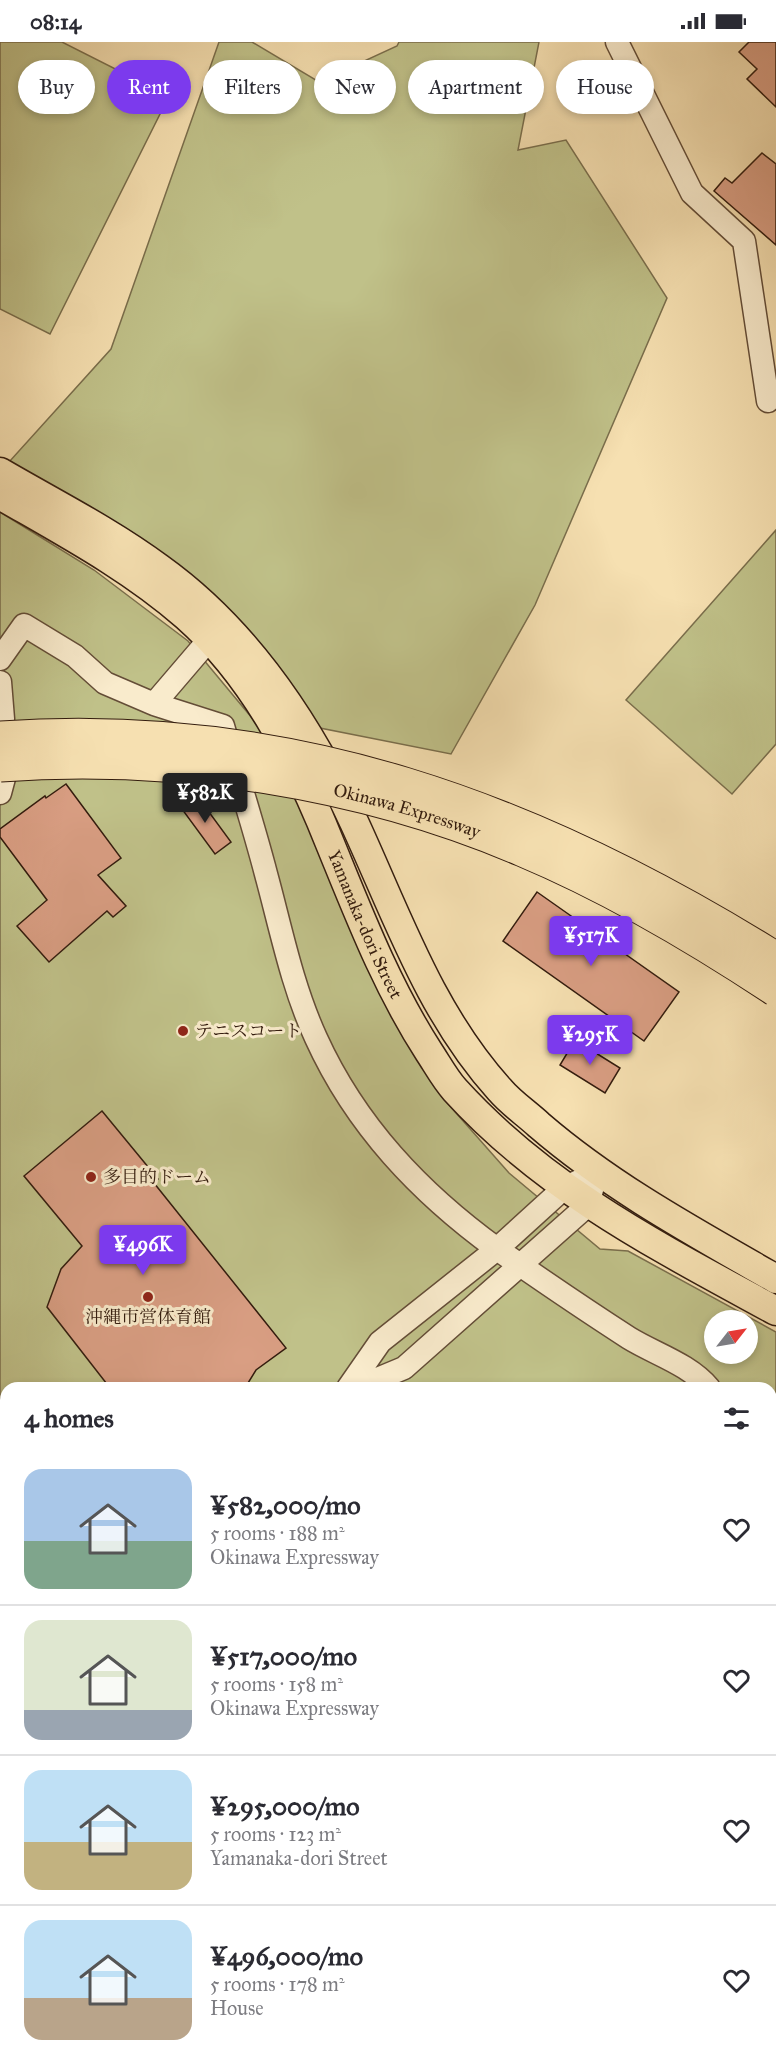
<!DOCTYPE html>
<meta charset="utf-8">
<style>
:root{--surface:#fff;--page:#f2f2f3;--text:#2b2b33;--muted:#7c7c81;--line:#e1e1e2;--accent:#7c3aed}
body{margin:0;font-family:"IM FELL Great Primer","Noto Serif JP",serif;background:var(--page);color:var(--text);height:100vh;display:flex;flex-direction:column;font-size:22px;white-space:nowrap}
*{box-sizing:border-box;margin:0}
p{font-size:20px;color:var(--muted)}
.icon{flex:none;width:33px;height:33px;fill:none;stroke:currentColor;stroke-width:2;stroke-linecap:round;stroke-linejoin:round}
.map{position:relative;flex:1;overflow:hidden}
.sheet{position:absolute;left:0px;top:1340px;width:777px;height:686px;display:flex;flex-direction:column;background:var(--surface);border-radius:18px 18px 0 0;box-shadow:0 3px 9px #0003}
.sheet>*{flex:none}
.banner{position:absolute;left:18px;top:18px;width:741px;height:54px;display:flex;gap:12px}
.needle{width:39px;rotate:59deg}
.controls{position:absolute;left:704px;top:1268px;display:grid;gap:12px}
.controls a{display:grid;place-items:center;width:54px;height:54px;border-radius:50%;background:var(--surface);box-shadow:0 3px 9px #0003;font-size:30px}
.price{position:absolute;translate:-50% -51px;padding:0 14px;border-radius:6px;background:var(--accent);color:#fff;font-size:20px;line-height:39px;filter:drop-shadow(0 2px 3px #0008)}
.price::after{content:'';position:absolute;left:50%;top:36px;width:18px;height:14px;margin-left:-9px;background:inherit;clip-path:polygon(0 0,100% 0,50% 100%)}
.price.current{background:#222;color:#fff}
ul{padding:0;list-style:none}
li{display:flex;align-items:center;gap:18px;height:150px;padding:0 24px}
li+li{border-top:2px solid var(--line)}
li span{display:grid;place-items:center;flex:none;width:168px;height:120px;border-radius:18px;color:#555}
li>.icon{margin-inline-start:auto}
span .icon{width:72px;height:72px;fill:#fffc;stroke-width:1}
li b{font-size:26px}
h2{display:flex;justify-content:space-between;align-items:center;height:72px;padding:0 24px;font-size:26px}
.pill{padding:0 21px;border-radius:27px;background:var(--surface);box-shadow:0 3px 9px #0003;font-size:21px;line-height:54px}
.pill.current{background:var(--accent);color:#fff}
.status{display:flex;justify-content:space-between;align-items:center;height:42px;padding:0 30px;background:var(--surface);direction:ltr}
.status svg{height:16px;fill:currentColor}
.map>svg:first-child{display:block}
.green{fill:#c0c189;stroke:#7a6e4c;stroke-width:1.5;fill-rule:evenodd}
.building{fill:#d99e83;stroke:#331c0e;stroke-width:1.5}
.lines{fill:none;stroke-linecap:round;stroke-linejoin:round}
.minor-casing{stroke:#644d37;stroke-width:25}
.major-casing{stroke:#331c0e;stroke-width:31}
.minor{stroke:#f9ebcc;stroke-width:22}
.major{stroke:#f6e0b1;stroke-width:28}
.highway-bridge-casing{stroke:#331c0e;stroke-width:35;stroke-linecap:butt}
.highway-bridge{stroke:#f6e0b1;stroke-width:33}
.poi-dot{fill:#8f2418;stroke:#f9ebcc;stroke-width:2}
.labels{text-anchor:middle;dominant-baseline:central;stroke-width:6;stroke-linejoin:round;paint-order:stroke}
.street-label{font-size:18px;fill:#331c0e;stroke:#f9ebcc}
.poi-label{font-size:18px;fill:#331c0e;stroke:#f9ebcc;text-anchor:start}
</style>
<div class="status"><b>08:14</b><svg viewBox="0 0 49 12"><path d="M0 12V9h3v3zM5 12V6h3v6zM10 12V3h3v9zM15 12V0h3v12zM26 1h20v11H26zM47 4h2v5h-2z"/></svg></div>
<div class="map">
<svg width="776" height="2024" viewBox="0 0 776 2024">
<rect width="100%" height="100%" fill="#f6e0b1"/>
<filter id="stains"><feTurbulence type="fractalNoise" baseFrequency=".00333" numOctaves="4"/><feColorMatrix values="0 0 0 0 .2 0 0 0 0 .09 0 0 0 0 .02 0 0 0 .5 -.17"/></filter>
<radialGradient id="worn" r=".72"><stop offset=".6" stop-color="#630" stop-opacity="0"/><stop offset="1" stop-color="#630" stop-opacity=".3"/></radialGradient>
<!-- green -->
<path class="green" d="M 0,0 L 62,0 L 169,54 L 50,292 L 0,267 Z
M 219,0 L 252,0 L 319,40 L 397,4 L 399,0 L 539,0 L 518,108 L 566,98 L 667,256 L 535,563 L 451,712 L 320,686 L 247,586 L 126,493 L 9,420 L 111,307 Z
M 0,470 L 94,528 L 188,599 L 262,688 L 311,785 L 399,981 L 442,1055 L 509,1131 L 600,1207 L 628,1209 L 776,1290 L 776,2024 L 272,2024 L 272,2019 L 771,2019 L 771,1346 L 6,1346 L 6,1614 L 0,1618 ZM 714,1278 L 747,1278 L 747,1311 L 714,1311 Z
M 776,488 L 776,702 L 732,752 L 626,658 Z
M 6,1898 L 6,2010 L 0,2011 L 0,1901 Z"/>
<!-- building -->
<path class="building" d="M 749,0 L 776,0 L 776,65 L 747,37 L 757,27 L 739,10 Z
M 762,111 L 776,122 L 776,203 L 714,149 L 725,136 L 732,141 Z
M 66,742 L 121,816 L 98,833 L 126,864 L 113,875 L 107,869 L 49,920 L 17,884 L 47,858 L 0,795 L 0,787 L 45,754 L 46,756 Z
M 195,751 L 231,800 L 215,812 L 179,763 Z
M 537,850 L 679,950 L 644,999 L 503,899 Z
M 575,998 L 620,1026 L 605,1051 L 560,1023 Z
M 102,1069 L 158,1137 L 154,1141 L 286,1306 L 256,1328 L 245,1346 L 110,1346 L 47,1265 L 61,1227 L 82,1204 L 24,1134 Z"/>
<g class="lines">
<!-- minor casing -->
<g class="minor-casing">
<path id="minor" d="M 617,0 L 692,151 L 744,199 L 768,359
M 0,617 L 24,583 L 75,614 L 105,641 L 154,662 L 223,684 C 237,733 253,782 266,832 C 281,887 292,944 316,996 C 356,1084 420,1151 497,1207 C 540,1237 584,1267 629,1296 C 655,1312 689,1322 709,1346
M 0,640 L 3,677
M 154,662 L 219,586
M 0,751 L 4,736
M 348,1346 L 380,1300 L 497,1207 L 564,1146 L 598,1130
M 356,1346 L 404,1326 L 588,1163 L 593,1144
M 771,1420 L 776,1426
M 771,1493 L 776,1499
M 0,1639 L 6,1633
M 0,1766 L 6,1777
M 0,1892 L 6,1889
M 50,2019 L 51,2024
M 132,2019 L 133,2024
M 227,2019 L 227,2024"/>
</g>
<!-- major casing -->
<g class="major-casing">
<g id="major">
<path d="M 0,430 C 53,461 109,489 159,526 C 247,589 309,683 354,780 C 397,873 430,971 500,1048 C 511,1061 526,1071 539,1083 C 611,1145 694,1190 776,1237"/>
<path id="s1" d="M 0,453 C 64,490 130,525 186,574 C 255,635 298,721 331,804 C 360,875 387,945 429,1010 C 437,1022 445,1037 455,1048 C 546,1148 659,1205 776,1269"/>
</g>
</g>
<!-- minor -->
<use href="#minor" class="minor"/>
<!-- major -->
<use href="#major" class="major"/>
<!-- highway-bridge casing -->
<g class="highway-bridge-casing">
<g id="highway-bridge">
<path d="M 0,696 C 289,676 534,766 776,917"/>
<path id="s2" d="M 0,723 C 173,710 362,739 523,808 C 611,845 696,895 776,948"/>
</g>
</g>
<!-- highway-bridge -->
<use href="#highway-bridge" class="highway-bridge"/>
</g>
<!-- markers -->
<g class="poi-dot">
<circle cx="183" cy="989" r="6"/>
<circle cx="91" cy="1135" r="6"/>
<circle cx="148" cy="1255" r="6"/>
</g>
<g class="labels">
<!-- street labels -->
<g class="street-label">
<text stroke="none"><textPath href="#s2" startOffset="412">Okinawa Expressway</textPath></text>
<text stroke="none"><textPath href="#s1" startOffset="582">Yamanaka-dori Street</textPath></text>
</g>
<!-- poi labels -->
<g class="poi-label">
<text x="195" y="989">テニスコート</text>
<text x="103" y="1135">多目的ドーム</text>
<text x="148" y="1275" text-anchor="middle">沖縄市営体育館</text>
</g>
</g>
<rect width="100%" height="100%" filter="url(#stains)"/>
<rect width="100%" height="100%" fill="url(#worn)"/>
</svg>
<div class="controls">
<a><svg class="needle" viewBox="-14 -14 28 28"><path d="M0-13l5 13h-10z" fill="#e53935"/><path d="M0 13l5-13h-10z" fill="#7c7c81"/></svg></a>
</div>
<b class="price current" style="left:205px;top:782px">¥582K</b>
<b class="price" style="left:591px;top:925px">¥517K</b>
<b class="price" style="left:590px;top:1024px">¥295K</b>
<b class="price" style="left:143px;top:1234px">¥496K</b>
<div class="banner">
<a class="pill">Buy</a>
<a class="pill current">Rent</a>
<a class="pill">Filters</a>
<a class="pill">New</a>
<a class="pill">Apartment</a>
<a class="pill">House</a>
</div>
<section class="sheet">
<h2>4 homes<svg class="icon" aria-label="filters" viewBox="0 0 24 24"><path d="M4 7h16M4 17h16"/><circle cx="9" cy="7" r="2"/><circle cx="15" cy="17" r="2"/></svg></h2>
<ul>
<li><span style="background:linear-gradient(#a9c7e8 60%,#7fa58c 0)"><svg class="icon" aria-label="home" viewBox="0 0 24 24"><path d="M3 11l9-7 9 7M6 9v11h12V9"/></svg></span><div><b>¥582,000/mo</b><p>5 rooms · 188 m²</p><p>Okinawa Expressway</p></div><svg class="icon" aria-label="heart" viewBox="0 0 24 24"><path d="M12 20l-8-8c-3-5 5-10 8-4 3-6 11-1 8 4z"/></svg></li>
<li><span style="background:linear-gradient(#dfe7d0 75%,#9aa5b1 0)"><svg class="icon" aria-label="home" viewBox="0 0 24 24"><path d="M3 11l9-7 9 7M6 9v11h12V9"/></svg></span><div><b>¥517,000/mo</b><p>5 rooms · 158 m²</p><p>Okinawa Expressway</p></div><svg class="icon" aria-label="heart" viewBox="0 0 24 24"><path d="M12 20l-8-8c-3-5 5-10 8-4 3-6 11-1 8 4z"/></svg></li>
<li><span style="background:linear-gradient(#bfe0f5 60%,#c2b280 0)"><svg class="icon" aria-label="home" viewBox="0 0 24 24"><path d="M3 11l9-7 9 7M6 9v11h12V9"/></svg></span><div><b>¥295,000/mo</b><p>5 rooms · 123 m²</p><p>Yamanaka-dori Street</p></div><svg class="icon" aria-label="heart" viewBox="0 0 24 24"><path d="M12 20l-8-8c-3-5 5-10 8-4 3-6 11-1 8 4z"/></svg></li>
<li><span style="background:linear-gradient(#bfe0f5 65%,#b9a48a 0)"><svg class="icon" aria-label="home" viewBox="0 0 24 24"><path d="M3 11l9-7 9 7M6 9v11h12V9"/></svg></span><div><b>¥496,000/mo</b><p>5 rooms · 178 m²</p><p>House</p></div><svg class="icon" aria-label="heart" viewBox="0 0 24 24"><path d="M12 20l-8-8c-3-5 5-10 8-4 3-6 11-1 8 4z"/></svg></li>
</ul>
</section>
</div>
